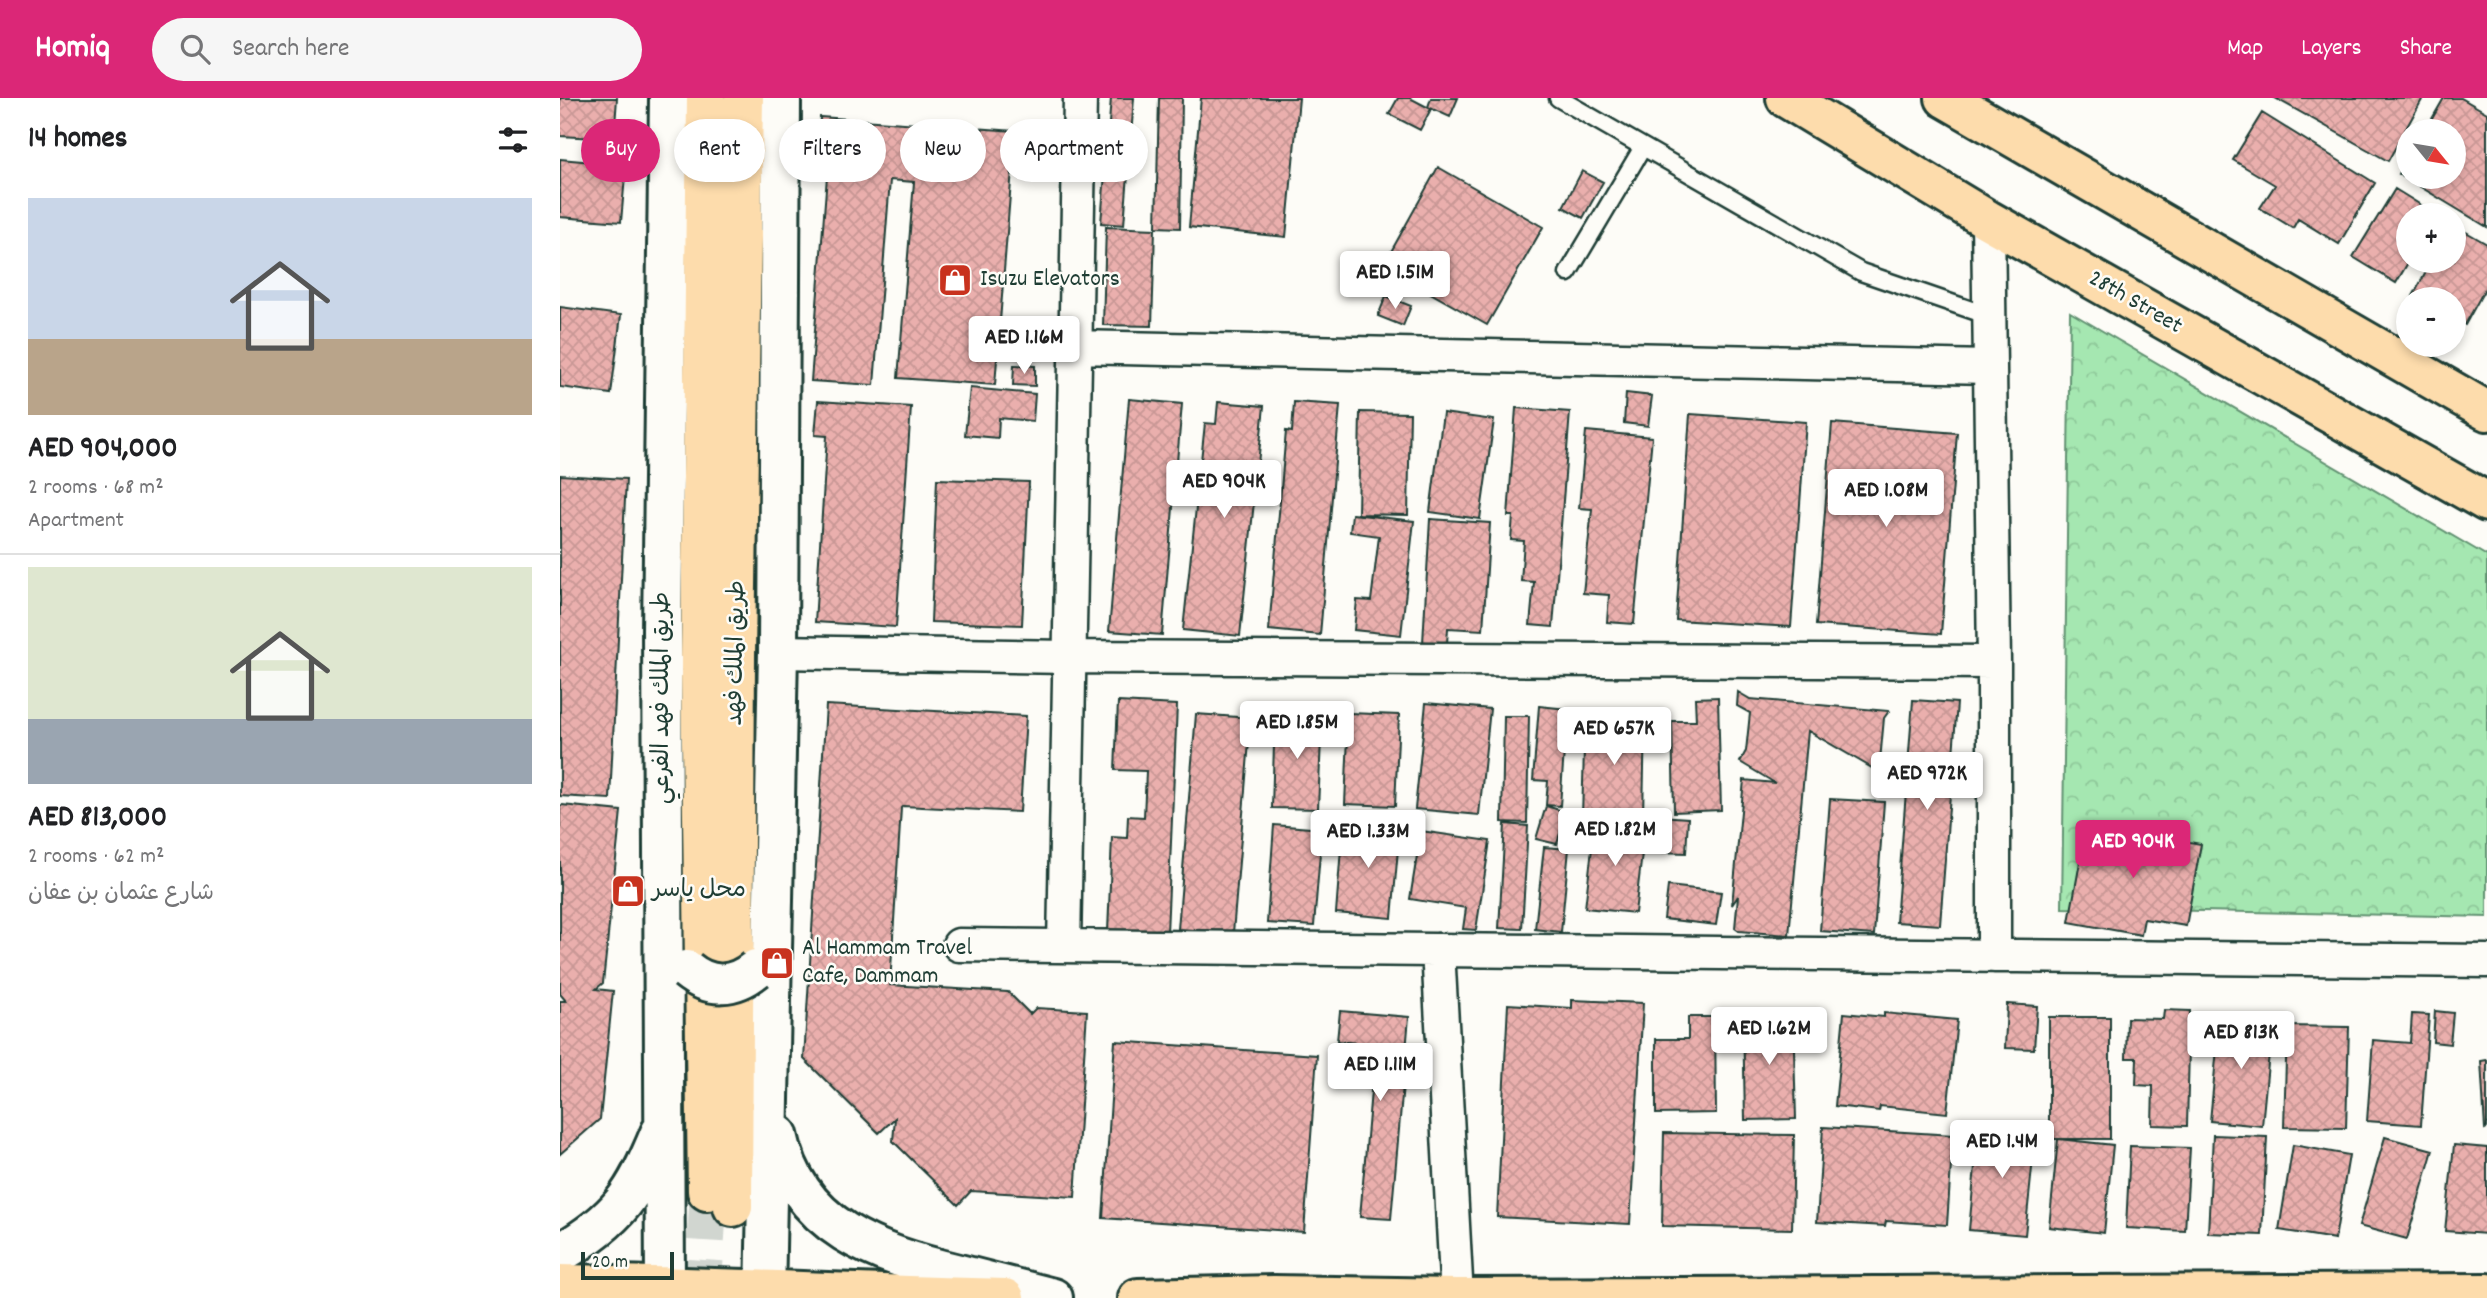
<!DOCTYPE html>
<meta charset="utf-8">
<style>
:root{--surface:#fff;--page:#f6f6f6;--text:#202124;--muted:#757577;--line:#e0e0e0;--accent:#db2777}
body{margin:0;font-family:Dekko,"Playpen Sans Arabic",sans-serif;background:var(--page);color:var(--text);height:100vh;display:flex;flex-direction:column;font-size:26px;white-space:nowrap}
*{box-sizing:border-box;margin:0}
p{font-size:23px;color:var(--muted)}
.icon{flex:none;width:38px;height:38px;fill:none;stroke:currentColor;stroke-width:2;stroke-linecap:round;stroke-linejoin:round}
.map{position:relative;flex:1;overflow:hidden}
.sheet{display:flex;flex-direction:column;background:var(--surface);width:560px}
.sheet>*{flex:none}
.hud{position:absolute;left:21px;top:21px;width:665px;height:63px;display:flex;gap:14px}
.needle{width:46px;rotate:120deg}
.controls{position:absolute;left:1836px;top:21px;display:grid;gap:14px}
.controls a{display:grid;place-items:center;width:70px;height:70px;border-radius:50%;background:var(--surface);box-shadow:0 4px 10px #0003;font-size:35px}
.scale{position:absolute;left:21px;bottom:18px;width:93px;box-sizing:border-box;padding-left:7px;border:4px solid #1f3d34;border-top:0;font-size:19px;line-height:24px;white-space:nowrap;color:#1f3d34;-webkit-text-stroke:5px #fdfcf7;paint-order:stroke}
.price{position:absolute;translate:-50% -60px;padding:0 16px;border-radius:7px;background:#fff;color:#222;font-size:23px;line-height:46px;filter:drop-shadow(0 2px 4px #0008)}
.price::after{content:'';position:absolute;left:50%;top:42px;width:21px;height:16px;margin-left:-10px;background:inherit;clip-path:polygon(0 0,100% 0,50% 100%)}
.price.current{background:var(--accent);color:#fff}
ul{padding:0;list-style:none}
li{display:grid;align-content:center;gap:14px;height:371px;padding:0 28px}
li+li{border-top:2px solid var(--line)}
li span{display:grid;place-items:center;height:217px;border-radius:0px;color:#555}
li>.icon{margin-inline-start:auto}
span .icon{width:126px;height:126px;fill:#fffc;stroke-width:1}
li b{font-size:30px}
h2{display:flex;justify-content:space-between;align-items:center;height:84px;padding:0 28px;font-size:30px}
.pill{padding:0 24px;border-radius:32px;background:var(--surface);box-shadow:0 4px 10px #0003;font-size:24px;line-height:63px}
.pill.current{background:var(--accent);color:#fff}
header{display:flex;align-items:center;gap:42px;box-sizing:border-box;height:98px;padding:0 35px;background:var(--accent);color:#fff}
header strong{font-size:33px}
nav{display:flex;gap:38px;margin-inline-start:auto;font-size:24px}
.search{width:490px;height:63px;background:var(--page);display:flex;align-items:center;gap:18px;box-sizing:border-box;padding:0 24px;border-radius:38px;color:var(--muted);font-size:26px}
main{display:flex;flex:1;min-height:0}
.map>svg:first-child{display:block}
.park{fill:url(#park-crowns);stroke:#629272;stroke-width:2}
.building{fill:url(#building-cross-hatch);stroke:#1f3d34;stroke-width:2}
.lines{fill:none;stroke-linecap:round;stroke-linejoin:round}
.motorway-tunnel{stroke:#d1d6d0;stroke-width:38;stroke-dasharray:38 19;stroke-linecap:butt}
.service-casing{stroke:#1f3d34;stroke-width:21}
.minor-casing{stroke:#1f3d34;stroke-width:37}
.secondary-casing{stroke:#1f3d34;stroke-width:44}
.primary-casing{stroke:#1f3d34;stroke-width:44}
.motorway-casing{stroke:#1f3d34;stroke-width:44}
.service{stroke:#fdfcf7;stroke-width:16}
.minor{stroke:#fdfcf7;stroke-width:32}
.secondary{stroke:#fdfcf7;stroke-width:38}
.primary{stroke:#fddcac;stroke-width:38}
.motorway{stroke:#fddcac;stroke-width:38}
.secondary-bridge-casing{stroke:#1f3d34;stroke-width:44;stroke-linecap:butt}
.secondary-bridge{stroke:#fdfcf7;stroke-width:38}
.labels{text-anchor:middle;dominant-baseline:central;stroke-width:5;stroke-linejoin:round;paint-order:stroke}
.poi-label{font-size:24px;fill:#1f3d34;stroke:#fdfcf7;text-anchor:start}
.street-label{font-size:24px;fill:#1f3d34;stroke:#fdfcf7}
</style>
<header>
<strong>Homiq</strong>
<div class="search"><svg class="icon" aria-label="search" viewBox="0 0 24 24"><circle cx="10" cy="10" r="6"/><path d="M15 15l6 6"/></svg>Search here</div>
<nav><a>Map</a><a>Layers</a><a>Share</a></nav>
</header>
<main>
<section class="sheet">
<h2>14 homes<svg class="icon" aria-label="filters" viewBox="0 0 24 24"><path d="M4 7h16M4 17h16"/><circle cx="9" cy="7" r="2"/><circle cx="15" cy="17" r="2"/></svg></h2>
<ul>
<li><span style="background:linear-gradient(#c9d6e8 65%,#b9a48a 0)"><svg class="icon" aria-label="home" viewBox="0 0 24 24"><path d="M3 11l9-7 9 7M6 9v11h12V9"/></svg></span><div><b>AED 904,000</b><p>2 rooms · 68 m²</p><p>Apartment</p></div></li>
<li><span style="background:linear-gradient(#dfe7d0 70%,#9aa5b1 0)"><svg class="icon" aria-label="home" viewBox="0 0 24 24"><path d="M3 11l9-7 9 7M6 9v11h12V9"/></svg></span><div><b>AED 813,000</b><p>2 rooms · 62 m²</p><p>شارع عثمان بن عفان</p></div></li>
</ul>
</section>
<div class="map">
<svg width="1927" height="1200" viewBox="0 0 1927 1200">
<defs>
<pattern id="park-crowns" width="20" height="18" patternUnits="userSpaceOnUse" patternTransform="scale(1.75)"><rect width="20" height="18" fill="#a5e7b1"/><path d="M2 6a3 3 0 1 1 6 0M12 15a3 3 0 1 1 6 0" fill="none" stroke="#8ec799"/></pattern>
<pattern id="building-cross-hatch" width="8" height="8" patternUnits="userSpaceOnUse" patternTransform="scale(1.75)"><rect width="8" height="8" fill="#eaafad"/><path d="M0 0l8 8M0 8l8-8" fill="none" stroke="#c89795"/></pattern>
</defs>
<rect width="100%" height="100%" fill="#fdfcf7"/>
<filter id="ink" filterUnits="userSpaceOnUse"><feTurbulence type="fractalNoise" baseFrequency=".0143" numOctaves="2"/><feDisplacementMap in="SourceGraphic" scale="14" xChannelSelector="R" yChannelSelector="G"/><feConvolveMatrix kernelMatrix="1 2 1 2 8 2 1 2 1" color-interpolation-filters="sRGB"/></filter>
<g filter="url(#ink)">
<!-- park -->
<path class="park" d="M 1510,214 L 1927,458 L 1927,819 L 1502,810 Z"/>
<!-- building -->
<path class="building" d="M 0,0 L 57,0 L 54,41 L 0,38 Z
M 551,0 L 574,0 L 564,127 L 541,125 Z
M 599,0 L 622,0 L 620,130 L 596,129 Z
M 641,0 L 739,0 L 726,139 L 629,129 Z
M 838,0 L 850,0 L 871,11 L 860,32 L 829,16 Z
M 871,0 L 898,0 L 890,19 L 868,9 Z
M 1715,0 L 1863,0 L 1828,63 Z
M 1884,0 L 1901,0 L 1927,15 L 1927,129 L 1839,76 L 1848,61 L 1848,79 L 1894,79 L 1894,33 L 1865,33 Z
M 1702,15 L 1815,85 L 1779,146 L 1738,121 L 1733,130 L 1700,110 L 1715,87 L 1673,62 Z
M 260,19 L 455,33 L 435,287 L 338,280 L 354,84 L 330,82 L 314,287 L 251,283 L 267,78 L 256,77 Z
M 0,61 L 66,67 L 61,124 L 0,119 Z
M 878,69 L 983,129 L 927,227 L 823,168 Z
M 1022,73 L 1043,84 L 1023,120 L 1003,109 Z
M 1835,91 L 1877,117 L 1848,117 L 1849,163 L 1836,185 L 1793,159 Z
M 1894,127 L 1927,146 L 1927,187 L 1905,227 L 1894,221 L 1894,201 L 1859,201 L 1853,198 L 1872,163 L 1894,163 Z
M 546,129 L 595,131 L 592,228 L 543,227 Z
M 826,198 L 851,208 L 843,228 L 818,218 Z
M 0,209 L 61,217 L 51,296 L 0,289 Z
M 454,267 L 475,268 L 475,288 L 453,287 Z
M 410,290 L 475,296 L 473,323 L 439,320 L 438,340 L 405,337 Z
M 1066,295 L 1092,298 L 1088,328 L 1064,325 Z
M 569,301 L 622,306 L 602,537 L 549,533 Z
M 258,303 L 351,309 L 336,529 L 255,524 L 267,338 L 255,337 Z
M 658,304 L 704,308 L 680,538 L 623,532 L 645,325 L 656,326 Z
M 734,304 L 780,307 L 760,537 L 709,532 L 726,333 L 732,334 Z
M 956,310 L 1010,314 L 993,529 L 970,527 L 974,484 L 961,483 L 964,443 L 951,442 L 953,418 L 948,418 Z
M 800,314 L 850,315 L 848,417 L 798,416 Z
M 883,315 L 934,322 L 920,421 L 870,414 Z
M 1130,316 L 1246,324 L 1231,529 L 1116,522 Z
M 1272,325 L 1397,335 L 1381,536 L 1256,527 Z
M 1026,333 L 1092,339 L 1074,526 L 1047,524 L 1049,497 L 1023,495 L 1032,411 L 1019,410 Z
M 0,377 L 66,381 L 50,701 L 0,698 Z
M 377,381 L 469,384 L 462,527 L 371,524 Z
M 792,416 L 854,423 L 841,537 L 794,532 L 797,502 L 811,503 L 819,438 L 790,434 Z
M 870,421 L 930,425 L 923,532 L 888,530 L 887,546 L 863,545 Z
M 1178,594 L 1190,601 L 1329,613 L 1324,620 L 1319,674 L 1248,633 L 1229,837 L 1179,833 L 1175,830 L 1178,798 L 1172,807 L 1184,682 L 1215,685 L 1180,664 L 1186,653 L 1190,615 L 1177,608 Z
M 1158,599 L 1161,712 L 1114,714 L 1112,623 L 1136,623 L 1135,600 Z
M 1353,602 L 1397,605 L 1380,827 L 1336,824 Z
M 558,604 L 617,607 L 607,835 L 548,833 L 552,739 L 567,740 L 568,718 L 584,719 L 586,673 L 555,672 Z
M 866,605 L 930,611 L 919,717 L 855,711 Z
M 266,607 L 466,618 L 460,714 L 343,708 L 341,710 L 330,887 L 448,894 L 470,916 L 476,910 L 527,913 L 515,1099 L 411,1093 L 398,1107 L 333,1043 L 335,1020 L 319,1035 L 244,961 Z
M 979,608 L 1007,611 L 1000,708 L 986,707 L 988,683 L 973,682 Z
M 715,615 L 762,617 L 758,711 L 712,710 Z
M 789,615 L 839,617 L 835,708 L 785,706 Z
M 636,616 L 691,620 L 673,835 L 618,831 Z
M 944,618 L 969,618 L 967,725 L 942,724 Z
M 1025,618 L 1085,619 L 1083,720 L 1022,719 Z
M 1270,701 L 1324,704 L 1314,837 L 1260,833 Z
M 2,707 L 61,713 L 43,885 L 36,891 L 53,893 L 40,1021 L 0,1056 L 0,903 L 6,903 L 0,896 L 0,709 Z
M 986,708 L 1006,714 L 997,746 L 976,741 Z
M 1099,718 L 1128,720 L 1126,755 L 1097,754 Z
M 783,724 L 840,728 L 832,820 L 776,815 Z
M 1035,725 L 1085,730 L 1075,815 L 1025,810 Z
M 945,726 L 968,728 L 962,831 L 939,830 Z
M 1527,726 L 1641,746 L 1626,828 L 1584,821 L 1581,837 L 1509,824 Z
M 714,727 L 762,731 L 754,828 L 707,825 Z
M 861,733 L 930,743 L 916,832 L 903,831 L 906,810 L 850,801 Z
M 984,749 L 1009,751 L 1001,834 L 975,831 Z
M 1108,788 L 1161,794 L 1156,827 L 1104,821 Z
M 1012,902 L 1083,905 L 1070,1126 L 937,1119 L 948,906 L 1012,910 Z
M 1447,906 L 1477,908 L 1474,951 L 1445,950 Z
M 1604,912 L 1630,913 L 1627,1028 L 1592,1027 L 1593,988 L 1576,987 L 1577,960 L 1566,960 L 1567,920 L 1603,921 Z
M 780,913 L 849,919 L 831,1121 L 800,1119 L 815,947 L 777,943 Z
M 1875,913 L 1893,915 L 1890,946 L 1873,944 Z
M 1233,915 L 1236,1021 L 1185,1022 L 1183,917 Z
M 1284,915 L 1324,919 L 1324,915 L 1397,922 L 1387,1015 L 1320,1008 L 1319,1013 L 1275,1008 Z
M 1852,916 L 1869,917 L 1861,1027 L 1807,1023 L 1813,942 L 1850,945 Z
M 1128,919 L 1155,919 L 1156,1015 L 1096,1016 L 1096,941 L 1128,941 Z
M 1489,919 L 1550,919 L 1550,1041 L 1489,1041 Z
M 1660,919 L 1712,924 L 1702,1028 L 1650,1023 Z
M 1727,928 L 1789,929 L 1786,1030 L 1724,1029 Z
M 555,943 L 757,957 L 744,1134 L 543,1120 Z
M 1927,962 L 1927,1030 L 1925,1031 L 1921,963 Z
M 1419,1026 L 1476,1032 L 1465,1137 L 1409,1132 Z
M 1263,1029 L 1393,1037 L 1387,1127 L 1326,1123 L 1325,1128 L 1257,1124 Z
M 1104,1035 L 1234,1037 L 1232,1131 L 1102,1128 Z
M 1653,1037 L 1707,1039 L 1702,1137 L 1648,1135 Z
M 1825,1039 L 1873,1052 L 1847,1141 L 1799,1128 Z
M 1498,1041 L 1553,1047 L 1544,1135 L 1489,1129 Z
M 1733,1047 L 1789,1057 L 1775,1141 L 1719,1132 Z
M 1894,1047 L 1927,1050 L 1927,1136 L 1885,1133 Z
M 1570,1048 L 1630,1050 L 1625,1133 L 1566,1130 Z"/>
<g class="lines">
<!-- motorway-tunnel -->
<path class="motorway-tunnel" d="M 142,1200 L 148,1108"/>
<!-- service casing -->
<g class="service-casing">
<path id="service" d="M 998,0 L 1301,174 L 1429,218
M 1008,175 L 1083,49"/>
</g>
<!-- minor casing -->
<g class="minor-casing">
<path id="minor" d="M 1428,122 L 1434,564 L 1434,858
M 515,249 L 1429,269
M 218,554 L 509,559 L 1434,564
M 399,847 L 1927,863
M 504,848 L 520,0
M 878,852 L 897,1200"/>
</g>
<!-- secondary casing -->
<g class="secondary-casing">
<path id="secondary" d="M 218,1037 C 237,1130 317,1156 399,1176 C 430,1184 462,1192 493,1200
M 0,1155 C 59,1121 75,1096 100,1035
M 103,1200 L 105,1188 L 102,532 L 109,0
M 205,1200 L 218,554 L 221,0"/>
</g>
<!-- primary casing -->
<g class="primary-casing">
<path id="primary" d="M 1226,0 L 1428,122 L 1927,404
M 1385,0 L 1927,313
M 0,1186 C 148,1188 297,1196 445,1200
M 578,1200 L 714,1197 L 897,1200 L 1927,1195"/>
</g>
<!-- motorway casing -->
<g class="motorway-casing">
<path id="motorway" d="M 146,0 L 140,568 L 147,1093
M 173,1109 L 176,557 L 184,0"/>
</g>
<!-- service -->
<use href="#service" class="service"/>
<!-- minor -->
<use href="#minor" class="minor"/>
<!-- secondary -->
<use href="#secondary" class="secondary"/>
<!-- primary -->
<use href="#primary" class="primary"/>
<!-- motorway -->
<use href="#motorway" class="motorway"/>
<!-- secondary-bridge casing -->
<g class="secondary-bridge-casing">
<path id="secondary-bridge" d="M 127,872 C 150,891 174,889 196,871"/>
</g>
<!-- secondary-bridge -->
<use href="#secondary-bridge" class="secondary-bridge"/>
</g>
</g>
<!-- icons -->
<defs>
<g id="shop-square" transform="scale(1.75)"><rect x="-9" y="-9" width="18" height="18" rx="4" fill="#c8321e" stroke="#fdfcf7"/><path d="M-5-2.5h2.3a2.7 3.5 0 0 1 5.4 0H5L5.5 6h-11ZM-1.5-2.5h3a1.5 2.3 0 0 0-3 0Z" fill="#fff"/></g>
</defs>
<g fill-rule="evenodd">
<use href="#shop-square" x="395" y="182"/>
<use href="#shop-square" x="68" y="793"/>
<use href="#shop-square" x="217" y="865"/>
</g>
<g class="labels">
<!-- poi labels -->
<g class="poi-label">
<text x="420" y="182">Isuzu Elevators</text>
<text x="92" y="793">محل ياسر</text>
<text x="242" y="851">Al Hammam Travel<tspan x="242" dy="28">Cafe, Dammam</tspan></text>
</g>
<!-- street labels -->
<g class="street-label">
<text transform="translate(1575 205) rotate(30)">28th Street</text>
<text transform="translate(177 555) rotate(-89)">طريق الملك فهد</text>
<text transform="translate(103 600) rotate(-90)">طريق الملك فهد الفرعي</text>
</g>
</g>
</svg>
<div class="controls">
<a><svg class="needle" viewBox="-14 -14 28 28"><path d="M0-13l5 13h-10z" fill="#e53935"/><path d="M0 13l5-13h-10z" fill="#757577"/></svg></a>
<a>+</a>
<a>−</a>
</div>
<div class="scale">20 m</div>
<b class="price" style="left:835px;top:213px">AED 1.51M</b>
<b class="price" style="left:464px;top:278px">AED 1.16M</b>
<b class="price" style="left:664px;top:422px">AED 904K</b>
<b class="price" style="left:1326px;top:431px">AED 1.08M</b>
<b class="price" style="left:737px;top:663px">AED 1.85M</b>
<b class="price" style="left:1054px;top:669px">AED 657K</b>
<b class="price" style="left:1367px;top:714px">AED 972K</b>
<b class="price" style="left:1055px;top:770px">AED 1.82M</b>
<b class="price" style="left:808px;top:772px">AED 1.33M</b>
<b class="price current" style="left:1573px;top:782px">AED 904K</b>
<b class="price" style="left:1209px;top:969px">AED 1.62M</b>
<b class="price" style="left:1681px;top:973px">AED 813K</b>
<b class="price" style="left:820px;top:1005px">AED 1.11M</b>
<b class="price" style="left:1442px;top:1082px">AED 1.4M</b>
<div class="hud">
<a class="pill current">Buy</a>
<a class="pill">Rent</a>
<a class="pill">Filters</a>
<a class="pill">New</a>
<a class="pill">Apartment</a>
</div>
</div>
</main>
